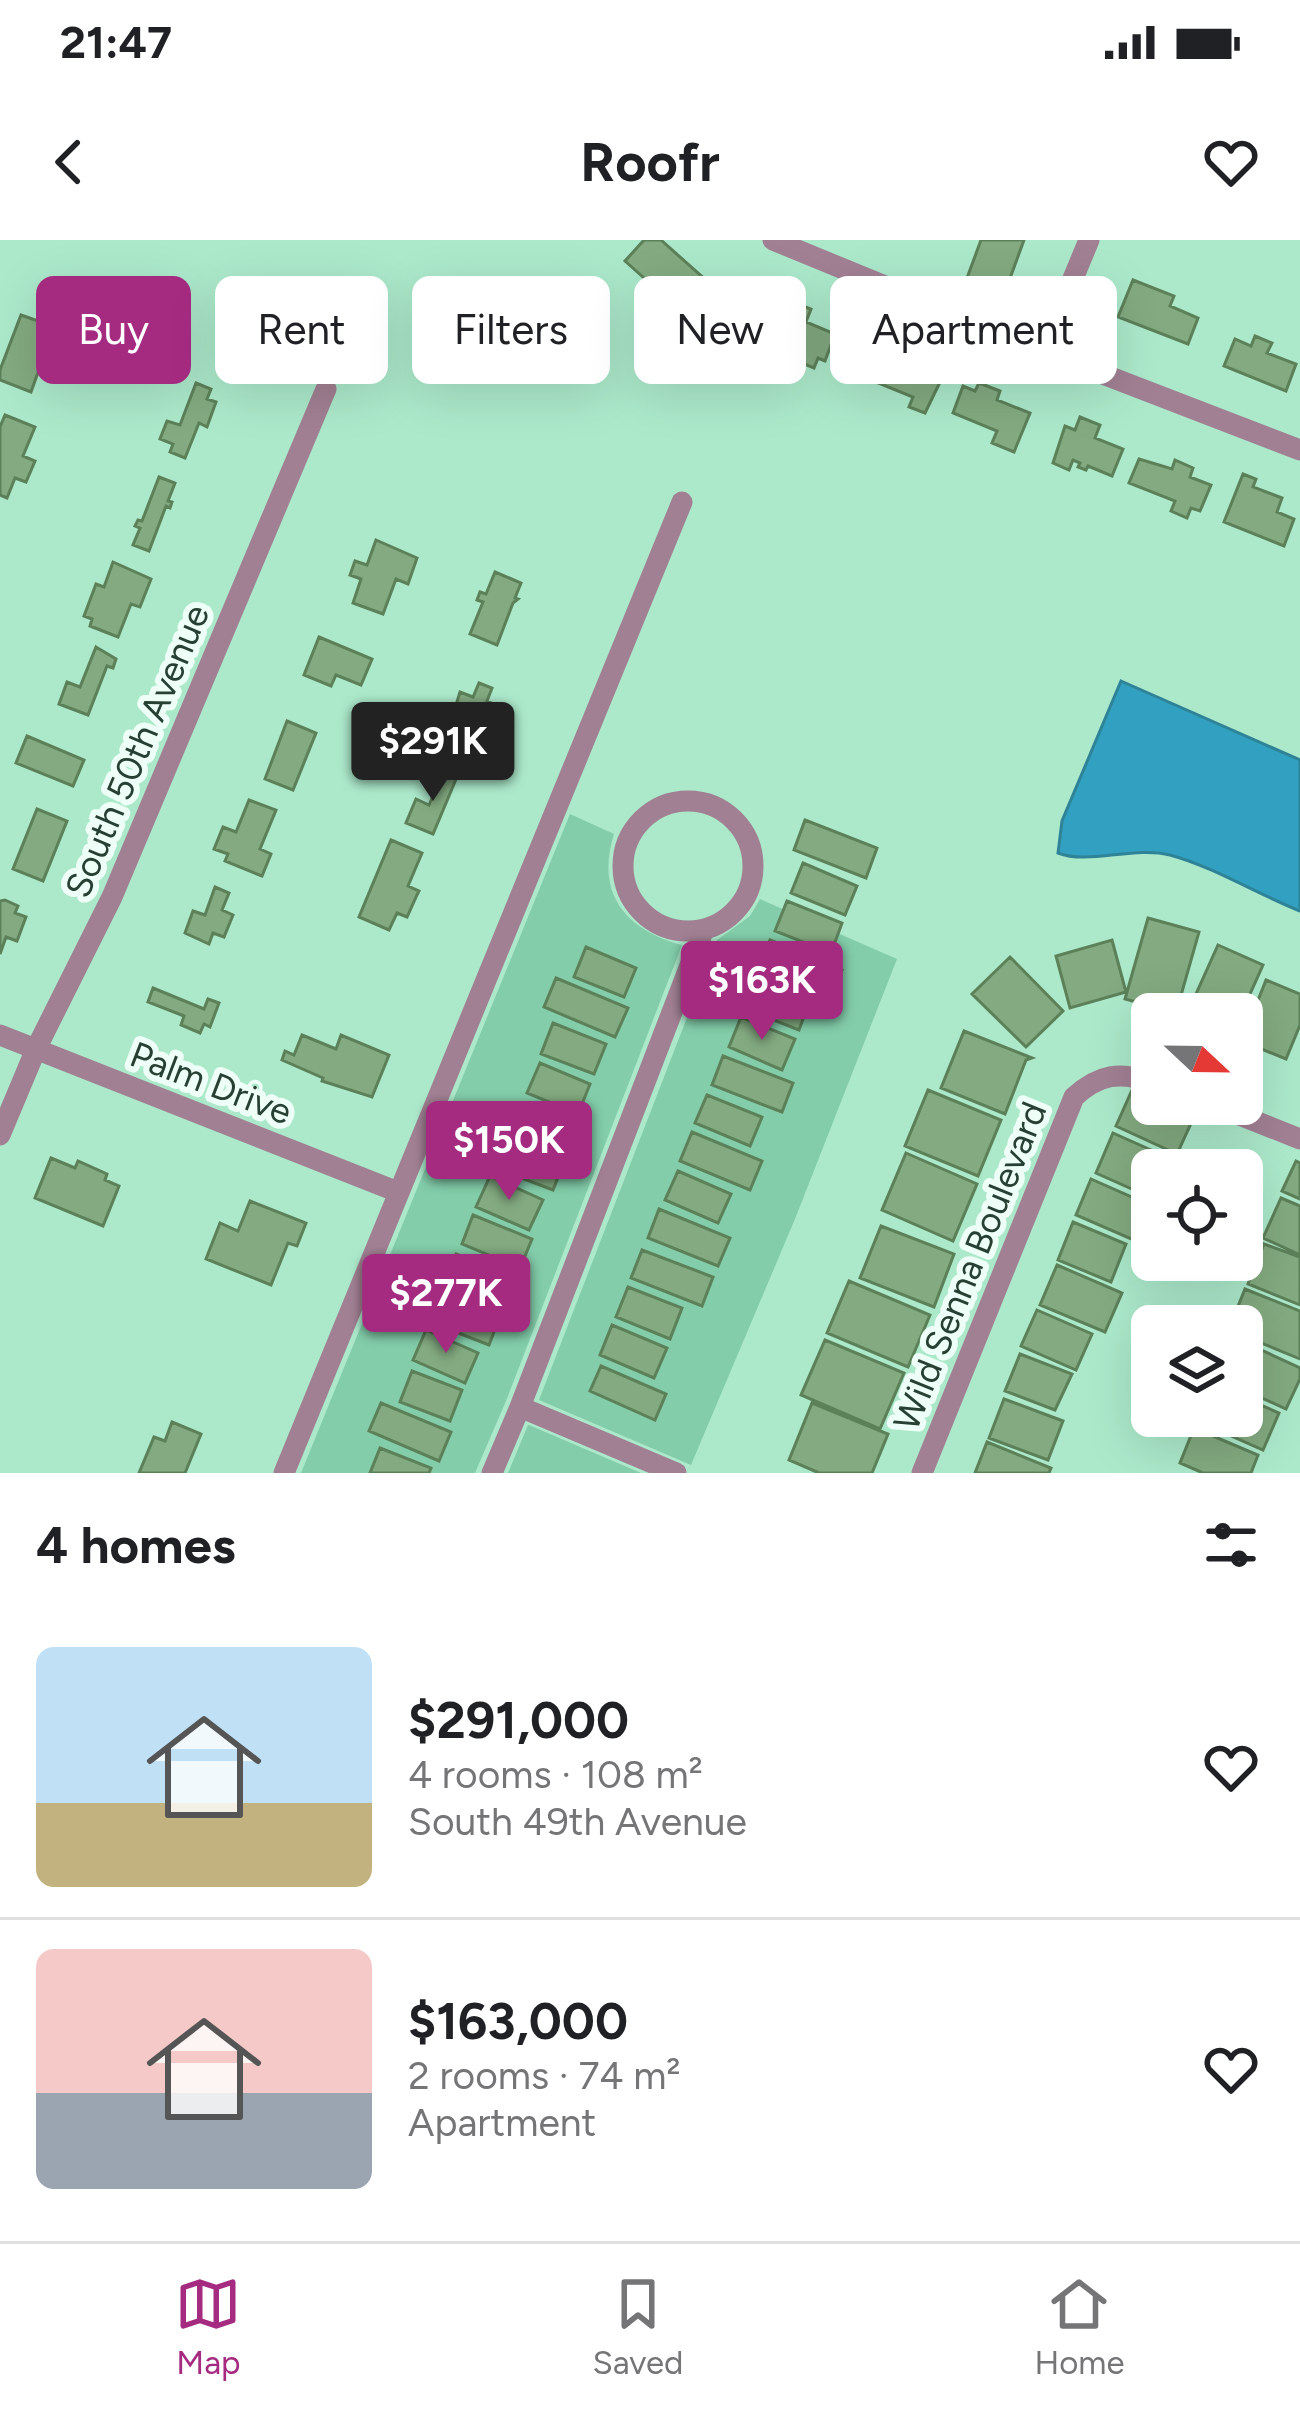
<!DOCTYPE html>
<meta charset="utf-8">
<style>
:root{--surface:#fff;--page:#f6f6f6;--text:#202124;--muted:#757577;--line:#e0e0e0;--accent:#a52b80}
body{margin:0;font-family:Figtree,sans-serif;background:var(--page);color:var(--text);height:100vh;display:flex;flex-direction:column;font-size:45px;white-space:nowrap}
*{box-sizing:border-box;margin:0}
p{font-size:39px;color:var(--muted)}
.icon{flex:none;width:66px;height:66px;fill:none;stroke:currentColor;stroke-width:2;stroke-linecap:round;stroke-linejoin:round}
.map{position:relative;height:1233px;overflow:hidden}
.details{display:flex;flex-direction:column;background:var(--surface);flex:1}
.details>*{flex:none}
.guide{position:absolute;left:36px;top:36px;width:1230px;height:108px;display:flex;gap:24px}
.needle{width:78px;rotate:112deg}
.fabs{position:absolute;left:1131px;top:753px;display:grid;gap:24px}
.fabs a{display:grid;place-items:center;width:132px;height:132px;border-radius:18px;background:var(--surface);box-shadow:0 12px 48px #0002;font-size:60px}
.price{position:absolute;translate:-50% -102px;padding:0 27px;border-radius:12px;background:var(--accent);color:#fff;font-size:39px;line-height:78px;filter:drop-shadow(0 3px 6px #0008)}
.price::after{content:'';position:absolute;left:50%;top:72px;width:36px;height:27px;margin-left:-18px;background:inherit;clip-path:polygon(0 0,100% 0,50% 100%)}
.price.current{background:#222;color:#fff}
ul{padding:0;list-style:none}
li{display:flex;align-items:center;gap:36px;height:300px;padding:0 36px}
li+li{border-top:3px solid var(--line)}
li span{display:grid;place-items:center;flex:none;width:336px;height:240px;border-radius:18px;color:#555}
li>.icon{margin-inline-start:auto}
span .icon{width:144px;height:144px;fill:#fffc;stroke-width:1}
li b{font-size:51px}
h2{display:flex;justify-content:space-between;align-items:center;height:144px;padding:0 36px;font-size:51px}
.pill{padding:0 42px;border-radius:18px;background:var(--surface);box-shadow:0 12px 48px #0002;font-size:42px;line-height:108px}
.pill.current{background:var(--accent);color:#fff}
.status{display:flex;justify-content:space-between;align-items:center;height:84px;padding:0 60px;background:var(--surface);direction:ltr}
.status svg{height:33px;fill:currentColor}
header{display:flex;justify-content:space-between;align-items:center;height:156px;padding:0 36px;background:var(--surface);font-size:54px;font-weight:700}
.menu{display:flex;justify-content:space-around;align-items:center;height:168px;border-top:3px solid var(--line);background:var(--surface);font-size:33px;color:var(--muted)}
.menu a{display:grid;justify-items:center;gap:6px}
.menu .current{color:var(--accent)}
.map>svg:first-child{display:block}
.green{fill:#83cdaa}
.water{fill:#32a0c1;stroke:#2f8397;stroke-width:3}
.building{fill:#83aa80;stroke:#5c8159;stroke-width:3}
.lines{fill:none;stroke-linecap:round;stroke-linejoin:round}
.street{stroke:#a18093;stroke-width:21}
.labels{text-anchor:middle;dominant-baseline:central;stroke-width:12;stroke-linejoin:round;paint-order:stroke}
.street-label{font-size:36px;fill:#284034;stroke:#edfff6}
</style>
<div class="status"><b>21:47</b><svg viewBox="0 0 49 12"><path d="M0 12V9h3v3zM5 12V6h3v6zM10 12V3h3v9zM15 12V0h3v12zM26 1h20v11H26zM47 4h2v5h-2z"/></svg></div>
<header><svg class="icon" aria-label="back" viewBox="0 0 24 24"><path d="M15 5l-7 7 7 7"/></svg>Roofr<svg class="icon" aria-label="heart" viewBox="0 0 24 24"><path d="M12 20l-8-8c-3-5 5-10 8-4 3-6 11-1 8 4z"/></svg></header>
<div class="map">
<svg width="1300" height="1233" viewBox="0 0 1300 1233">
<rect width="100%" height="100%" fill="#ace9cb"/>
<!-- green -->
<path class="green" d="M 570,574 L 614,594 C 595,654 626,690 682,705 L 506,1161 L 475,1233 L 301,1233 Z
M 760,659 L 897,719 L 795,979 L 691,1225 L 539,1160 L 717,700 L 750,676 Z
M 528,1185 L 529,1185 L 641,1233 L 508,1233 Z"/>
<!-- water -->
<path class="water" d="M 1121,441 L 1300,520 L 1300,671 C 1257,654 1214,627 1170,615 C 1134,606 1088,625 1058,613 L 1062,581 Z"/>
<!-- building -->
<path class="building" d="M 644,0 L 661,0 L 708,42 L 689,64 L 678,54 L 671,62 L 625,21 Z
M 981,0 L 1024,0 L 1005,52 L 967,38 Z
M 1133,40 L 1174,56 L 1170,66 L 1198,78 L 1188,104 L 1118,77 Z
M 788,60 L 811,69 L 806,82 L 835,94 L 825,121 L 818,118 L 814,128 L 797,121 L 801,111 L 774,100 L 772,105 L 759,94 L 770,68 L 782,73 Z
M 21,75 L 55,87 L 49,102 L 60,106 L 52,128 L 41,124 L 31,152 L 0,140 L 0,130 Z
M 1255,96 L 1272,103 L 1267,113 L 1296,124 L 1286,151 L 1224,126 L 1235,99 L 1251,106 Z
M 871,111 L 942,138 L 925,173 L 909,167 L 913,157 L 861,136 Z
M 196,143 L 211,149 L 207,159 L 216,162 L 207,187 L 199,183 L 185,218 L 170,212 L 173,204 L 160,199 L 167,181 L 180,185 Z
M 979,143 L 1000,151 L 997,160 L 1030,173 L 1014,212 L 992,203 L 997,191 L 953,173 L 963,146 L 975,151 Z
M 5,175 L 35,187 L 23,216 L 35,221 L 26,242 L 15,238 L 7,258 L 0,255 L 0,187 Z
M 1080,177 L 1100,185 L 1095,198 L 1123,209 L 1112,236 L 1088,226 L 1086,230 L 1078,227 L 1080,223 L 1073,220 L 1069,230 L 1053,223 L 1065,186 L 1075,190 Z
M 1139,219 L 1172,229 L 1175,220 L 1193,228 L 1190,237 L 1211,245 L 1200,271 L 1191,268 L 1187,278 L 1171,271 L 1175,261 L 1129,243 Z
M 1243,234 L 1256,239 L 1253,247 L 1282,258 L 1277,272 L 1294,279 L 1284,306 L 1224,282 Z
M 159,237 L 175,243 L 168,261 L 172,262 L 170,268 L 166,266 L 149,311 L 133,305 L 140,288 L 135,286 L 138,280 L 142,281 Z
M 376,300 L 417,318 L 408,344 L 396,339 L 383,374 L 353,363 L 361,339 L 350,335 L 355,321 L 367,325 Z
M 113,322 L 151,339 L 140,367 L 131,364 L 118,397 L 90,386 L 92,379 L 84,376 L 96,344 L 104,347 Z
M 495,332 L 521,343 L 515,358 L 518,359 L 513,363 L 497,405 L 470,394 L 483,362 L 477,360 L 480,352 L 486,354 Z
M 319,397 L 372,419 L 361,445 L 336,435 L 331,446 L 304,435 Z
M 96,407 L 116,419 L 113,428 L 107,426 L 88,475 L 59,464 L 67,442 L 80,447 Z
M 479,443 L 492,448 L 487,461 L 500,467 L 491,489 L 478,483 L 467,511 L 454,506 L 461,486 L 451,481 L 460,452 L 473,457 Z
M 287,481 L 316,493 L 293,550 L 265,539 Z
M 27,496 L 84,520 L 73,546 L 16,523 Z
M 446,526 L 459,532 L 433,594 L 406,583 L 416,559 L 429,565 Z
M 249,560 L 276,570 L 260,609 L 271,614 L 262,636 L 225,621 L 228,614 L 214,609 L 223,587 L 236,592 Z
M 37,569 L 67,581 L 43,641 L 13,629 Z
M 805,580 L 877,608 L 866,638 L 794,610 Z
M 391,600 L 422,613 L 408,646 L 419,651 L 417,655 L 407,677 L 397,673 L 389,690 L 359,677 Z
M 803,623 L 857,646 L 845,675 L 791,653 Z
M 215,647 L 229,653 L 222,670 L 233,675 L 224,697 L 213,693 L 209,704 L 185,693 L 193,671 L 205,675 Z
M 5,660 L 18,666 L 15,673 L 26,677 L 17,701 L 6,697 L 0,714 L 0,661 Z
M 787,661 L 842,683 L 831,713 L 775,691 Z
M 1148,678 L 1199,692 L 1176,773 L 1125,759 Z
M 770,700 L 842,730 L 829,759 L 758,730 Z
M 1112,700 L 1126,752 L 1070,768 L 1056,716 Z
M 1218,705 L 1263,725 L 1241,774 L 1187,774 Z
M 586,707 L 636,728 L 624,757 L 574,737 Z
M 1010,717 L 1063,771 L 1026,807 L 972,754 Z
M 556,738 L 628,768 L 615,797 L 544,767 Z
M 755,738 L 810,760 L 799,790 L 743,768 Z
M 1266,740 L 1300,754 L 1300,785 L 1286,819 L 1242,801 Z
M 153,748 L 204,769 L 208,759 L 219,763 L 210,787 L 204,784 L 200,793 L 181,785 L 184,776 L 148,762 Z
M 741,777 L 795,799 L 782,830 L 729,807 Z
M 553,783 L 606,804 L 594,834 L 541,814 Z
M 964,791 L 1032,818 L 1026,820 L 1005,874 L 941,848 Z
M 302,795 L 336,809 L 341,795 L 389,815 L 372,857 L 322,841 L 323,838 L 282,820 L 285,811 L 294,815 Z
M 723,816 L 793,843 L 782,872 L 712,845 Z
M 540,823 L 590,844 L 578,874 L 527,853 Z
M 928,850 L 1001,880 L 978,936 L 905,906 Z
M 1132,850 L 1152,860 L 1152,864 L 1161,864 L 1193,879 L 1177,914 L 1116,886 Z
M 707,855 L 762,877 L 750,906 L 695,883 Z
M 524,863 L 579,884 L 567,914 L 512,893 Z
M 692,892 L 762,921 L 750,950 L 680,921 Z
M 1113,893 L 1180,923 L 1177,930 L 1152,930 L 1152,958 L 1096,933 Z
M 493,894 L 564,922 L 553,950 L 482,923 Z
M 906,913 L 977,944 L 953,1001 L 882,970 Z
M 51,918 L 75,928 L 78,921 L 107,934 L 105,940 L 119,946 L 103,986 L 35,958 Z
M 1296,921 L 1300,923 L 1300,959 L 1282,951 Z
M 678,931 L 731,954 L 718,983 L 665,960 Z
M 490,936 L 543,960 L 529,990 L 476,967 Z
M 1091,939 L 1152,966 L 1152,1008 L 1076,975 Z
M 1281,958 L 1300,966 L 1300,1015 L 1263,998 Z
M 250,961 L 306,983 L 297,1006 L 288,1003 L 271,1045 L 206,1019 L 220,983 L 238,991 Z
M 659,969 L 730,998 L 718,1026 L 648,998 Z
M 473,975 L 532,999 L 520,1028 L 462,1004 Z
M 1073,982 L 1126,1004 L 1111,1042 L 1058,1020 Z
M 881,986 L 954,1014 L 934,1067 L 860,1038 Z
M 1264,1004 L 1300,1017 L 1300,1065 L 1248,1044 Z
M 642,1010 L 713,1037 L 702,1066 L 631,1038 Z
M 456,1014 L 510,1036 L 498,1066 L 444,1043 Z
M 1057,1025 L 1122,1053 L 1105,1092 L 1040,1065 Z
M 849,1041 L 930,1075 L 908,1127 L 827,1093 Z
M 628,1047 L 682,1068 L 670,1099 L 616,1077 Z
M 428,1048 L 500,1076 L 489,1105 L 417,1077 Z
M 1245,1049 L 1300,1071 L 1300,1119 L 1242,1095 L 1242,1086 L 1230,1086 Z
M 1037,1070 L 1092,1094 L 1076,1130 L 1021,1106 Z
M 612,1085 L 667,1108 L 654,1138 L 600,1115 Z
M 426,1090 L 478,1113 L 465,1143 L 413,1120 Z
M 825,1100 L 904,1133 L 880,1189 L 801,1155 Z
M 1242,1101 L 1300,1128 L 1300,1139 L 1286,1169 L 1242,1149 Z
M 1020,1114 L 1072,1134 L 1055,1170 L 1005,1151 Z
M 601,1126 L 666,1154 L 655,1180 L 590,1151 Z
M 412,1131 L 462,1150 L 450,1181 L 400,1162 Z
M 1242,1157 L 1279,1173 L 1263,1210 L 1186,1176 L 1242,1176 Z
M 1004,1159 L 1063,1181 L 1048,1220 L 989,1198 Z
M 381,1163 L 451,1192 L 439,1221 L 369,1191 Z
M 812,1163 L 888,1194 L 872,1233 L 819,1233 L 789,1220 Z
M 172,1182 L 201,1194 L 185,1233 L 139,1233 L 154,1197 L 165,1201 Z
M 1194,1188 L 1258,1215 L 1251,1233 L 1203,1233 L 1180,1223 Z
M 987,1202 L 1051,1228 L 1049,1233 L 975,1233 Z
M 380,1208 L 431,1228 L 429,1233 L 370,1233 Z"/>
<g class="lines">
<!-- street -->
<path class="street" d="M 773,0 L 1043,111 L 1300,210
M 1043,111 L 1089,0
M623 626a65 65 0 1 1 130 0a65 65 0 1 1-130 0Z
M 0,795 L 398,952
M 1212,864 L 1300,899
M 0,895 L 36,809 L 112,657 L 326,149
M 284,1233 L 682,262
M 492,1233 L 520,1167
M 676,1233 L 520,1167 L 704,689
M 922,1233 L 1074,857 C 1099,834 1120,831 1152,842"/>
</g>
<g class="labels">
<!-- street labels -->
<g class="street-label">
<text transform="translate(137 511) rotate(-67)">South 50th Avenue</text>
<text transform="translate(211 843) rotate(21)">Palm Drive</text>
<text transform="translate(970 1026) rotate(-68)">Wild Senna Boulevard</text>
</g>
</g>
</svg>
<div class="fabs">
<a><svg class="needle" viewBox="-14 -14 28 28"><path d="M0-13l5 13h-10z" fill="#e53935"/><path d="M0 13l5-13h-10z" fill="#757577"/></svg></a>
<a><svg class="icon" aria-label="locate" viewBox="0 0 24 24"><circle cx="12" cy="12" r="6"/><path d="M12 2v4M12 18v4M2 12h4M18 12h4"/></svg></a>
<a><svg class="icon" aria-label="layers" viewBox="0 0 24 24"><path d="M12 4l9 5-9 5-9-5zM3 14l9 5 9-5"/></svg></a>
</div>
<b class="price current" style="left:433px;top:564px">$291K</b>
<b class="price" style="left:762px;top:803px">$163K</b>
<b class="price" style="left:509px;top:963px">$150K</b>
<b class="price" style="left:446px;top:1116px">$277K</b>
<div class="guide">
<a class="pill current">Buy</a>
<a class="pill">Rent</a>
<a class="pill">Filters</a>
<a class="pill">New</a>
<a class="pill">Apartment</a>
</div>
</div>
<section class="details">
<h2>4 homes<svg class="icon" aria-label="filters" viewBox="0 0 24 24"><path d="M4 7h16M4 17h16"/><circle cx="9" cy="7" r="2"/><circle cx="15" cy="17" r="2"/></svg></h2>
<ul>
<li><span style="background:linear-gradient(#bfe0f5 65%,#c2b280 0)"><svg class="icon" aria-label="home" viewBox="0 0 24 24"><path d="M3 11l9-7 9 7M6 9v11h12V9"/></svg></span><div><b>$291,000</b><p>4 rooms · 108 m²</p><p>South 49th Avenue</p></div><svg class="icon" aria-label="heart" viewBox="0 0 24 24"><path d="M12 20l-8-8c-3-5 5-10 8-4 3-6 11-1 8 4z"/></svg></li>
<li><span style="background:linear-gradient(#f6c9c9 60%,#9aa5b1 0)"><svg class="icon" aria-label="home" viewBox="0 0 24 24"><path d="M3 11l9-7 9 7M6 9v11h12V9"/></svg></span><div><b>$163,000</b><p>2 rooms · 74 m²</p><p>Apartment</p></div><svg class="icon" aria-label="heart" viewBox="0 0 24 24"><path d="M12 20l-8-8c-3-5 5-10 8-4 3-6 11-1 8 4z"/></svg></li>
</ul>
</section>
<nav class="menu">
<a class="current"><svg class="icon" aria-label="map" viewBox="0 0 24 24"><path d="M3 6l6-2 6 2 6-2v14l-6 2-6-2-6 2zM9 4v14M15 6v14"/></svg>Map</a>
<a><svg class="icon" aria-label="saved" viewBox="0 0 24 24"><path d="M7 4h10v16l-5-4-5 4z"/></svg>Saved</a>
<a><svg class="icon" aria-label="home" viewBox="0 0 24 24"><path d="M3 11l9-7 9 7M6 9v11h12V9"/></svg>Home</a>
</nav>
